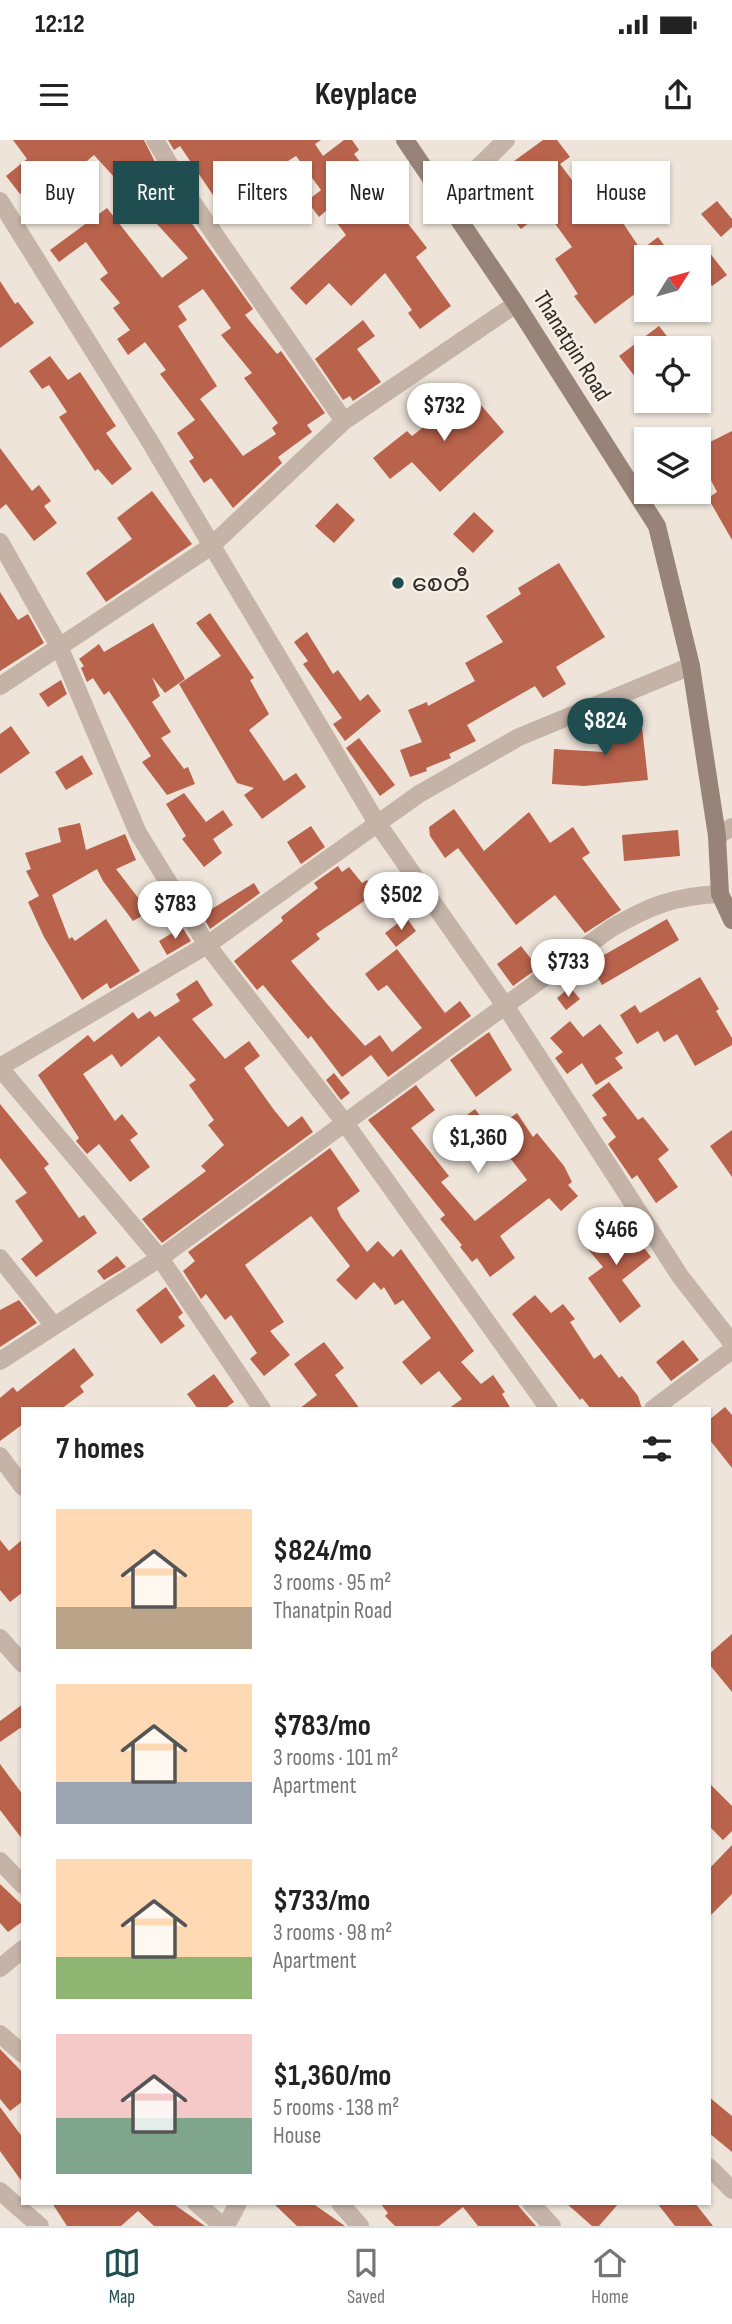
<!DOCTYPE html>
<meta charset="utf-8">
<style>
:root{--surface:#fff;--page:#f6f6f6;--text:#222;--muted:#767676;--line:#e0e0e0;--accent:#204d4f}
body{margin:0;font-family:"Sofia Sans Condensed","Noto Sans Myanmar",sans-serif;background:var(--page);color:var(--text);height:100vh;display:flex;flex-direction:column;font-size:26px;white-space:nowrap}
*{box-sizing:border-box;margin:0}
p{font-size:23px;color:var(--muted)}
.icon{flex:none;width:38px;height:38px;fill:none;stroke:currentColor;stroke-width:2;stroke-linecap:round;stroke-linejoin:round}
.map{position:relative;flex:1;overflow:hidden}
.side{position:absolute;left:21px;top:1267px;width:690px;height:798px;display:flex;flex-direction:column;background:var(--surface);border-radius:0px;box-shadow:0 2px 5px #0004}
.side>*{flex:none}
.banner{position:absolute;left:21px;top:21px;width:691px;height:63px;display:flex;gap:14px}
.needle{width:46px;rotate:53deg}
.tools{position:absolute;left:634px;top:105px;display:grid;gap:14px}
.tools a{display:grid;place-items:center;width:77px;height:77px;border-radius:0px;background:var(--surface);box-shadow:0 2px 5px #0004;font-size:35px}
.price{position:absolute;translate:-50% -60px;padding:0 16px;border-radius:24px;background:#fff;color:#222;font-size:23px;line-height:46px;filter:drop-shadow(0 2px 4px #0008)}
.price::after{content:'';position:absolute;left:50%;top:42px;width:21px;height:16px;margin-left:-10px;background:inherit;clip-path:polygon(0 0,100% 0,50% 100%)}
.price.selected{background:var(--accent);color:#fff}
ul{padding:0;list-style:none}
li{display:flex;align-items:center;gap:21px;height:175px;padding:0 35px}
li span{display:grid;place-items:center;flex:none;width:196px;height:140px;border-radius:0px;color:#555}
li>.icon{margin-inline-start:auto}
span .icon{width:84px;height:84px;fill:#fffc;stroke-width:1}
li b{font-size:30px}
h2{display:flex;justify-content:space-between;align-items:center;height:84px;padding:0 35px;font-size:30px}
.chip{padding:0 24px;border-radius:0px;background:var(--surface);box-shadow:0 2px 5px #0004;font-size:24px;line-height:63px}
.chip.selected{background:var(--accent);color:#fff}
.status{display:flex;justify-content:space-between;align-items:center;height:49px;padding:0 35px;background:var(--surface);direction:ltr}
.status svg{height:19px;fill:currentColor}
header{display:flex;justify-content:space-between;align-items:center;height:91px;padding:0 35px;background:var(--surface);font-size:32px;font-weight:700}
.menu{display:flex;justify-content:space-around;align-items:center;height:98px;border-top:2px solid var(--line);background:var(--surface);font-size:19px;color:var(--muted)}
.menu a{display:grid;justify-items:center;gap:4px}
.menu .selected{color:var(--accent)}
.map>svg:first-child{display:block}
.building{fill:#b9634c;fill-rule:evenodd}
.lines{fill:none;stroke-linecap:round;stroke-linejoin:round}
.minor{stroke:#c5b3a7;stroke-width:18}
.secondary{stroke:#988378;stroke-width:18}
.poi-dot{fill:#204d4f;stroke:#f7eee5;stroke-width:2.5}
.labels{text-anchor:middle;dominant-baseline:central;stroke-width:5;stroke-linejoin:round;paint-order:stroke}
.street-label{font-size:24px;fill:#322a26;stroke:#f7eee5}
.poi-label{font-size:24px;fill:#322a26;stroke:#f7eee5;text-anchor:start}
</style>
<div class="status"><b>12:12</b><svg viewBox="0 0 49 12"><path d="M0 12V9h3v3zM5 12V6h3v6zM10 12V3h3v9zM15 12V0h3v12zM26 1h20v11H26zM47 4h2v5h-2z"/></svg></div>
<header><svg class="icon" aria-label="menu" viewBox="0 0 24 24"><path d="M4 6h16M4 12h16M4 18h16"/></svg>Keyplace<svg class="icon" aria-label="share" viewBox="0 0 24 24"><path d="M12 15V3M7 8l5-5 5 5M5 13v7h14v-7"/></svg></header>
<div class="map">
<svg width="732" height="2086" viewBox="0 0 732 2086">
<rect width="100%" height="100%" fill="#eee4d9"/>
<!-- building -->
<path class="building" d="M 13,0 L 144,0 L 155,22 L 150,25 L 253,169 L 245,175 L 277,214 L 281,211 L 325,273 L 307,285 L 312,292 L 278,317 L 282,323 L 233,368 L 211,338 L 204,343 L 189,321 L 194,318 L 177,293 L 195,280 L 160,234 L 166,230 L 145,202 L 128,215 L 117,199 L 130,190 L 113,168 L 120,163 L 100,139 L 108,133 L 86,102 L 59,122 L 50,110 L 107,68 L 162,138 L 188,118 L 94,15 L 67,38 L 59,28 L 20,54 L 6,36 L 27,19 ZM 203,149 L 231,188 L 221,195 L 252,233 L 244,238 L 278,283 L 272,288 L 276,294 L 243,316 L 200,259 L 217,246 L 178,186 L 187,180 L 178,166 Z
M 168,0 L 321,0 L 315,4 L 323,16 L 344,0 L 352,0 L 359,10 L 354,14 L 427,108 L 416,117 L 451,166 L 420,189 L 408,173 L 412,170 L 385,133 L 351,166 L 329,143 L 306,165 L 290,148 L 346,95 L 327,70 L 319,77 L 307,61 L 321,50 L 296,16 L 219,64 L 180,6 L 174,10 Z
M 543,0 L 557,0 L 570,17 L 560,24 L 584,56 L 593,49 L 616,79 L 619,77 L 641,110 L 658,97 L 673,117 L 645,117 L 646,166 L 636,153 L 595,184 L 574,156 L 578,154 L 555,119 L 572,107 L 545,70 L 521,89 L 505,70 L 508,68 L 488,40 Z
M 717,61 L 732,79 L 732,87 L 721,97 L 701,74 Z
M 709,112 L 727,135 L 712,146 L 707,140 L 698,147 L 698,121 Z
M 0,141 L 15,164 L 18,162 L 34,183 L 0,208 Z
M 363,180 L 375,196 L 357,209 L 381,242 L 353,261 L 350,256 L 343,260 L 315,219 Z
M 659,186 L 676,208 L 646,208 L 646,251 L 619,216 Z
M 50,216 L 68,240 L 80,232 L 116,286 L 106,293 L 132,329 L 112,345 L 98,329 L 95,331 L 59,277 L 67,272 L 49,245 L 42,249 L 29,231 Z
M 469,251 L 504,292 L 440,352 L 412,322 L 390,339 L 373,318 L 407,291 L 412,296 Z
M 732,291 L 732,400 L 708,358 L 717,352 L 698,315 L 698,308 Z
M 0,308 L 32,351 L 39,345 L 51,361 L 44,366 L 57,383 L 34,401 L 6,364 L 0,369 Z
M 152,351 L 192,404 L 106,462 L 86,433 L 132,399 L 117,378 Z
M 337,363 L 355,380 L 334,403 L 315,386 Z
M 474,372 L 494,391 L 473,413 L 453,394 Z
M 559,423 L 605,497 L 556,527 L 566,544 L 543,558 L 535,546 L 467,585 L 476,601 L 449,614 L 451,618 L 426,628 L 427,631 L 410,637 L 400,610 L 422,602 L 408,570 L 427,562 L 428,566 L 475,541 L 465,523 L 503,502 L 486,476 L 521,454 L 518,448 Z
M 0,452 L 18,480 L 28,474 L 44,503 L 0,531 Z
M 210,473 L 254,538 L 250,540 L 269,574 L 249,590 L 284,641 L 296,633 L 306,647 L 262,679 L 244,655 L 254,648 L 237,643 L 179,544 L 221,516 L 196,483 Z
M 153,483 L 185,539 L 165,553 L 152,537 L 160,556 L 152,562 L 171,592 L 161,598 L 184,629 L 188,627 L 195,644 L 167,655 L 142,622 L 151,616 L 109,551 L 104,555 L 93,538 L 87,542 L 81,528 L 84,526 L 79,519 L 99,504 L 104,512 Z
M 307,492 L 333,534 L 338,530 L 360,561 L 368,554 L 381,571 L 345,601 L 333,584 L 342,578 L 303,524 L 308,521 L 294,502 Z
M 61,540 L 67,554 L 48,567 L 39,554 Z
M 641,578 L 648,640 L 584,646 L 552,644 L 554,609 L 604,612 L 600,582 Z
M 11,586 L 30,613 L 0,634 L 0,594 Z
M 359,598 L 395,645 L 380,656 L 346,608 Z
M 82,615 L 93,634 L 66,650 L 55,632 Z
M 184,653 L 206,682 L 223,670 L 233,685 L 213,699 L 222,713 L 204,727 L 182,699 L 186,696 L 166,664 Z
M 454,669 L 484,711 L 529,672 L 550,703 L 573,687 L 590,713 L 582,718 L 621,770 L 585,793 L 555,755 L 516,785 L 458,708 L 445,718 L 430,696 L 429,687 Z
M 80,683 L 86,710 L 125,694 L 136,720 L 116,729 L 149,772 L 133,781 L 103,741 L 97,729 L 52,755 L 69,799 L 72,797 L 75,801 L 106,779 L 140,831 L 110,849 L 107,843 L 82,860 L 44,797 L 28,762 L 39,756 L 26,731 L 31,729 L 25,713 L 61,702 L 58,688 Z
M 311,686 L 325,707 L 301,724 L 287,702 Z
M 678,690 L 680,716 L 624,721 L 622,695 Z
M 338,726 L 342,732 L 349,727 L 362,743 L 367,740 L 376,753 L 316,794 L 320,799 L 291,821 L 328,865 L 365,906 L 380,895 L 392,912 L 422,888 L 387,845 L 378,851 L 365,834 L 397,809 L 445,873 L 460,861 L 471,876 L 388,937 L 371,915 L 342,937 L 311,896 L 308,899 L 263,845 L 257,850 L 234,821 L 283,781 L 281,777 L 318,748 L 314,743 Z
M 254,743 L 260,753 L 210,789 L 202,775 Z
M 406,777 L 416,791 L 396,807 L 385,793 Z
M 667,779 L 679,800 L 602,845 L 590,823 Z
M 182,787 L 191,801 L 167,815 L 159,801 Z
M 521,806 L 538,828 L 513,846 L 497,824 Z
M 700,837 L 719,869 L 716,871 L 732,898 L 732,905 L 695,926 L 677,894 L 664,902 L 658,891 L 637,904 L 620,875 L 635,865 L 640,873 Z
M 197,840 L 213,865 L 192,879 L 225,919 L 249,901 L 260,916 L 244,928 L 274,970 L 288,987 L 302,976 L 313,992 L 162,1103 L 142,1079 L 206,1031 L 201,1026 L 224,1005 L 208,985 L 214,980 L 189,945 L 196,940 L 159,896 L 121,927 L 112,914 L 83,934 L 115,981 L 122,974 L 138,994 L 130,1000 L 150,1027 L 130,1042 L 99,1004 L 87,1014 L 76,1001 L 79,998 L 38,935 L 88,895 L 94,902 L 133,872 L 138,879 L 150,871 L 155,877 L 180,861 L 176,854 Z
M 570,847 L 580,859 L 566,870 L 557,858 Z
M 570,881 L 583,897 L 600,884 L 623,913 L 615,918 L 623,928 L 596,945 L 582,923 L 567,934 L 555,918 L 563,912 L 550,898 Z
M 489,892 L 512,930 L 476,957 L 450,920 Z
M 334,933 L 350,953 L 341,960 L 326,940 Z
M 609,942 L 638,980 L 643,977 L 669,1010 L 658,1019 L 678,1047 L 656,1063 L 637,1035 L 632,1039 L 608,1004 L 616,997 L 602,978 L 607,975 L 592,955 Z
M 416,945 L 435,970 L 411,988 L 449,1036 L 441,1042 L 475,1081 L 527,1040 L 504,1010 L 489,1021 L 459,981 L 475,969 L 491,991 L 517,973 L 533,997 L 537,993 L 564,1026 L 572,1042 L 568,1045 L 578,1056 L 561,1071 L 549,1058 L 500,1096 L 515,1118 L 490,1137 L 477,1118 L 472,1122 L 460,1107 L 462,1105 L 440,1079 L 445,1075 L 368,980 Z
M 0,964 L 49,1024 L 44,1028 L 79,1078 L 84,1075 L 97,1093 L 36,1137 L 21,1119 L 43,1101 L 15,1061 L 27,1053 L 0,1018 Z
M 732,990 L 732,1037 L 710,1006 Z
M 330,1008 L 360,1051 L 337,1068 L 341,1077 L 367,1112 L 378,1101 L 393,1117 L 401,1109 L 474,1211 L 461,1222 L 481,1244 L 493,1235 L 505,1252 L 502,1254 L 511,1269 L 448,1269 L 462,1259 L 439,1231 L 421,1245 L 402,1222 L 431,1198 L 403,1160 L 395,1165 L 384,1147 L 381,1150 L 374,1142 L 356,1160 L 336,1140 L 350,1126 L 311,1076 L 245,1125 L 284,1182 L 270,1191 L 290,1215 L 264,1236 L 250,1219 L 257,1213 L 231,1175 L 225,1180 L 206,1154 L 201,1159 L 183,1131 L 195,1121 L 188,1112 Z
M 625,1083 L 651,1117 L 622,1140 L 641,1166 L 620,1183 L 588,1138 L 603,1127 L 580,1100 L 599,1084 L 609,1096 Z
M 117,1116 L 126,1127 L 104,1140 L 97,1131 Z
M 166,1147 L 183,1173 L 178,1177 L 185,1186 L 161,1204 L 136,1170 Z
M 535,1155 L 551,1173 L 563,1164 L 575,1179 L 570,1182 L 594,1219 L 601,1214 L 619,1238 L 622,1236 L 638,1256 L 642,1269 L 591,1269 L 582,1258 L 580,1260 L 512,1174 Z
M 19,1160 L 37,1183 L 0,1207 L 0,1170 Z
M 683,1200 L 699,1220 L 671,1241 L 656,1222 Z
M 324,1202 L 344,1228 L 335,1235 L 360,1269 L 299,1269 L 317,1255 L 294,1224 Z
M 74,1208 L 94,1235 L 80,1246 L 84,1252 L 61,1269 L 23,1269 L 23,1284 L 0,1301 L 0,1258 L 13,1247 L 17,1252 Z
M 214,1234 L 234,1262 L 224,1269 L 198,1269 L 187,1254 Z
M 725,1267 L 732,1275 L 732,1328 L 709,1299 L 709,1280 Z
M 23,1399 L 23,1452 L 10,1462 L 0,1450 L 0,1400 L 9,1411 Z
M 732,1494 L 732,1552 L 709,1524 L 709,1514 Z
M 23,1564 L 23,1586 L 0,1602 L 0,1581 Z
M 0,1624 L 23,1655 L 23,1700 L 0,1670 Z
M 709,1643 L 732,1666 L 732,1691 L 723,1700 L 709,1686 Z
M 732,1705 L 732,1754 L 709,1777 L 709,1729 Z
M 0,1744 L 23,1766 L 23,1781 L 8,1792 L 0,1783 Z
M 0,1909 L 23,1933 L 23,1961 L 10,1971 L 0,1959 Z
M 709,1957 L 732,1976 L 732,2012 L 709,1993 Z
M 0,1967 L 23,1998 L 23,2043 L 0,2011 Z
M 52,2063 L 172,2063 L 205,2086 L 154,2086 L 138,2071 L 121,2086 L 67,2086 Z
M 273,2063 L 312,2063 L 345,2086 L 297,2086 Z
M 380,2063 L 516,2063 L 536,2086 L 478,2086 L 463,2067 L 439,2086 L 395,2086 L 385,2076 L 388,2073 Z
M 566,2063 L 619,2063 L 599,2086 L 592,2086 Z
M 657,2063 L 695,2063 L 713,2086 L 675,2086 Z"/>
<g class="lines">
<!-- minor -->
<path class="minor" d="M 155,0 L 188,56 L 344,281
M 446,59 L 506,0
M 0,61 L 149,300 L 377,683 L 506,867 L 680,1136 L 732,1203
M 0,402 L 59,506 L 138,693 L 207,805 L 345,983 L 549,1269
M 0,546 L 210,407 L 344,281 L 516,164
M 717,696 L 732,687
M 0,927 L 207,805 L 419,654 L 519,597 L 691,526
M 0,928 L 160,1118 L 262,1269
M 0,1118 L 54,1186
M 0,1221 L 160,1118 L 610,789 C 649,766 674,756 720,754
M 653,1269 L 732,1210
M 0,1316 L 23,1347
M 0,1498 L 23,1524
M 0,1721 L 23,1745
M 0,1828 L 23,1809
M 0,1894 L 23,1914
M 709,2027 L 732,2050
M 0,2051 L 40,2086
M 196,2063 L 223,2086
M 340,2063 L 360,2086
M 531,2063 L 552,2086
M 226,2086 L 238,2063"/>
<!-- secondary -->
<path class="secondary" d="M 405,0 L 516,164 L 657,386 L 691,526 L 717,696 L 720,754 L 732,780"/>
</g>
<!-- markers -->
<circle class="poi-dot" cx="398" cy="443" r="7"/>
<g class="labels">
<!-- street labels -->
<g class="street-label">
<text transform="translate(572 206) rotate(58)">Thanatpin Road</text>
</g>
<!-- poi labels -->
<g class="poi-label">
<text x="412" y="443">စေတီ</text>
</g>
</g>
</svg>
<div class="tools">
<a><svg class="needle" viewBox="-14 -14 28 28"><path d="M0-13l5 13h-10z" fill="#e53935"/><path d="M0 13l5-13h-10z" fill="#767676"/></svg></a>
<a><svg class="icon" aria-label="locate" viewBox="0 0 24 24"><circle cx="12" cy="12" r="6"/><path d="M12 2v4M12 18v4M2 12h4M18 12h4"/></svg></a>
<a><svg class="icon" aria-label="layers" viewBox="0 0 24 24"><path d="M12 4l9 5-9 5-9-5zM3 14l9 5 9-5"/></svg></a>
</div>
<b class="price" style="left:444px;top:303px">$732</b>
<b class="price selected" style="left:605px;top:618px">$824</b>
<b class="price" style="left:401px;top:792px">$502</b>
<b class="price" style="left:175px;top:801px">$783</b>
<b class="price" style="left:568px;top:859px">$733</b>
<b class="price" style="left:478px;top:1035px">$1,360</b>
<b class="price" style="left:616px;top:1127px">$466</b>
<div class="banner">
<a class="chip">Buy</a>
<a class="chip selected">Rent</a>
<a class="chip">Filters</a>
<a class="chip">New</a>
<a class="chip">Apartment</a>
<a class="chip">House</a>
</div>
<section class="side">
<h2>7 homes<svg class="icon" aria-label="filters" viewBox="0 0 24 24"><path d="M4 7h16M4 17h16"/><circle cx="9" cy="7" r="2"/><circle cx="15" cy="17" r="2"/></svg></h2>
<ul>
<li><span style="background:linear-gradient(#ffd9b3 70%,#b9a48a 0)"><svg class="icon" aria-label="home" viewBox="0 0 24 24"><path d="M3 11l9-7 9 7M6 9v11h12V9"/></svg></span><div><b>$824/mo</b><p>3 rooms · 95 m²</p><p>Thanatpin Road</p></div></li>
<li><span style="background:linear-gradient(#ffd9b3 70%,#9aa5b1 0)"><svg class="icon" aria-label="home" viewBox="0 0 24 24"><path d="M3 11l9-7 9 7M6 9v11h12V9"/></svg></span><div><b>$783/mo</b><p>3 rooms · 101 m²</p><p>Apartment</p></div></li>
<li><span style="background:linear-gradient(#ffd9b3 70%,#8fb573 0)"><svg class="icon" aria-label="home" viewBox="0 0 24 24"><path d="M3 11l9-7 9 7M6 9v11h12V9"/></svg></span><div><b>$733/mo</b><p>3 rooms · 98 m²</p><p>Apartment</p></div></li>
<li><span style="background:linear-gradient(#f6c9c9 60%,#7fa58c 0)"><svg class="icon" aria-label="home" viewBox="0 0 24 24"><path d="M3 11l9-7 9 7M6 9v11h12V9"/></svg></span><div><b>$1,360/mo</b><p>5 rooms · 138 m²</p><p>House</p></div></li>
</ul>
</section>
</div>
<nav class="menu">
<a class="selected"><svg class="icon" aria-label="map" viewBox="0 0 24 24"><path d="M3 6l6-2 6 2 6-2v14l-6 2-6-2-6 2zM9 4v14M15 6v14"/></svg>Map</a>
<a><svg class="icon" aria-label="saved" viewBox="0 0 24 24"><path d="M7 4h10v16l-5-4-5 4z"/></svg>Saved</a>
<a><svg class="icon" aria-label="home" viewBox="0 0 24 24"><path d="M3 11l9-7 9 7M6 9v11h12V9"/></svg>Home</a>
</nav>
